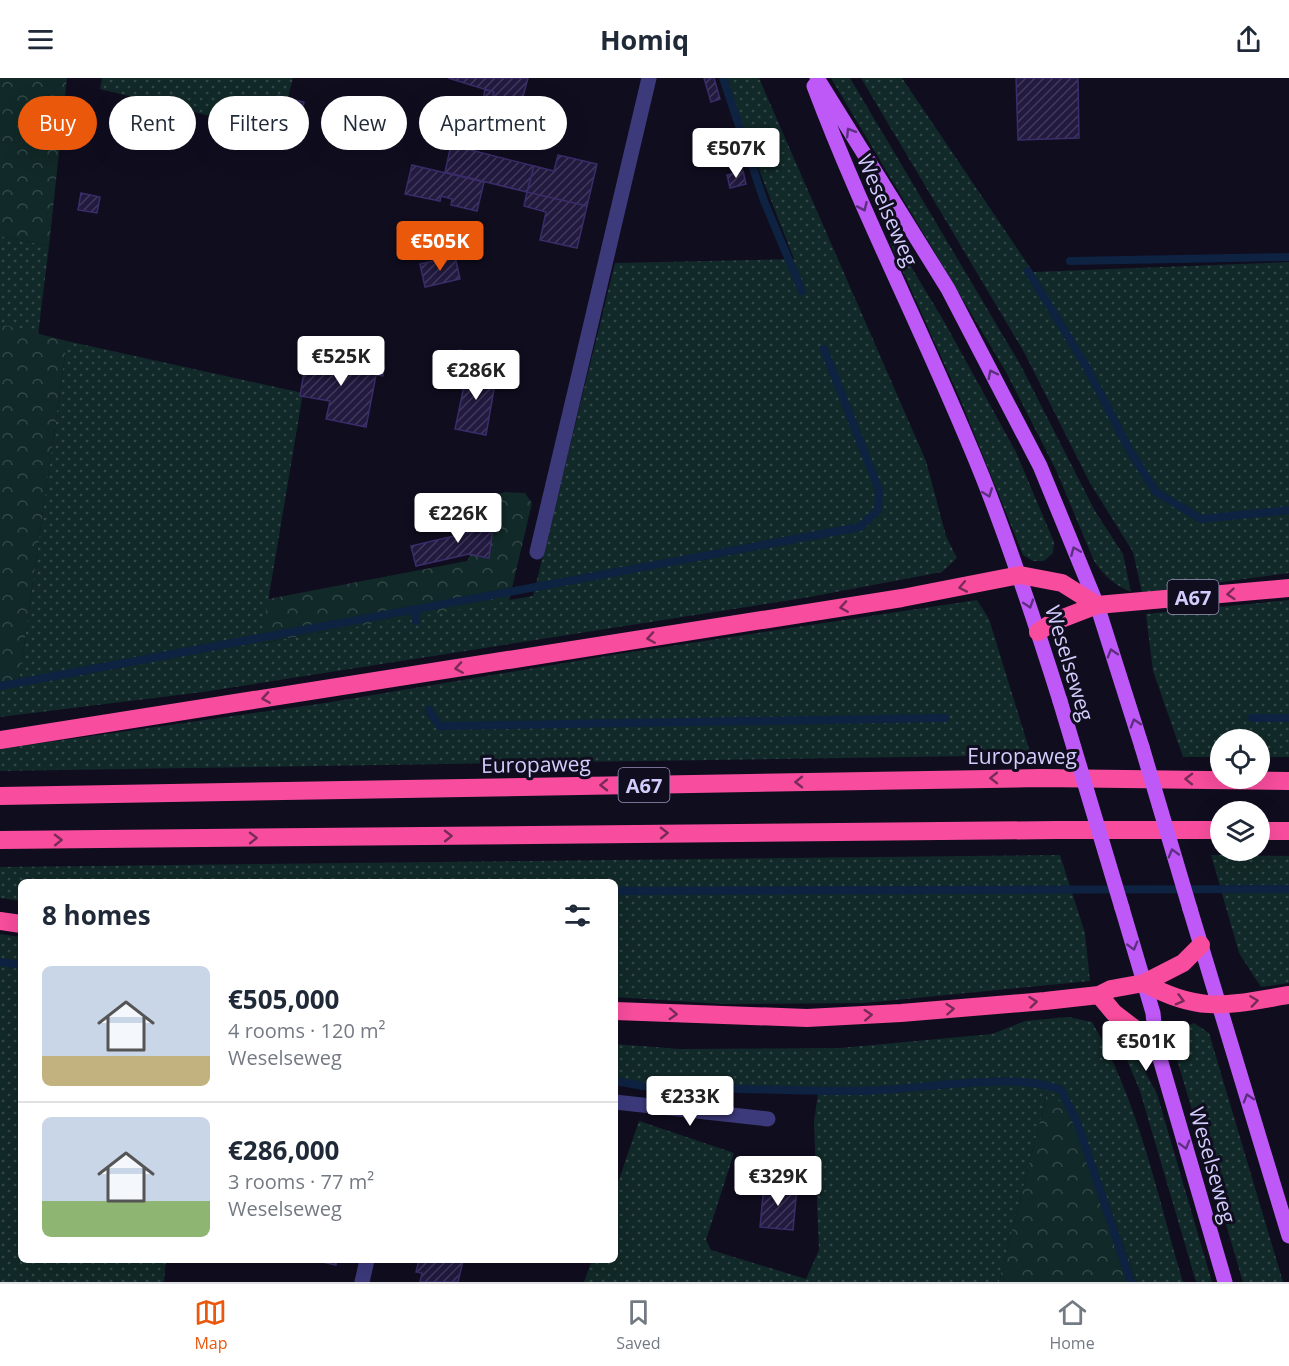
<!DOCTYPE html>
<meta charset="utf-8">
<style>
:root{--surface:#fff;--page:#f6f6f7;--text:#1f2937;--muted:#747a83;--line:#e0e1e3;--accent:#ea580c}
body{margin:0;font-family:"Open Sans",sans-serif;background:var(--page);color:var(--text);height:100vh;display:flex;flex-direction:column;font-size:22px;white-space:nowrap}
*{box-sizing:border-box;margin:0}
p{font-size:20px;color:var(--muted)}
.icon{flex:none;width:33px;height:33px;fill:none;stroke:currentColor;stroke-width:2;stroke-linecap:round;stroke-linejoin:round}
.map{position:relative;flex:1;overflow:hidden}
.panel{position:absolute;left:18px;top:801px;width:600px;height:384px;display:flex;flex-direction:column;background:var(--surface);border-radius:9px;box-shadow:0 6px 24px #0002}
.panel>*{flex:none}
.hud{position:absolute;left:18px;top:18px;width:600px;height:54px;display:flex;gap:12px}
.controls{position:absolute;left:1210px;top:651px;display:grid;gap:12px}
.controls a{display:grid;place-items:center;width:60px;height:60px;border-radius:50%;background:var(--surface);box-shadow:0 6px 24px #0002;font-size:30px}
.price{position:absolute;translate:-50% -51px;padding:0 14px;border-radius:6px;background:#fff;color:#222;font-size:20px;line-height:39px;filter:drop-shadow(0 2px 3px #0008)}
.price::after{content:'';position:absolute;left:50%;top:36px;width:18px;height:14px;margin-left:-9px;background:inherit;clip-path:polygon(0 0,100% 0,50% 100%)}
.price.current{background:var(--accent);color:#fff}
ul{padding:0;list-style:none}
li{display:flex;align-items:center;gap:18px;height:150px;padding:0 24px}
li+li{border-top:2px solid var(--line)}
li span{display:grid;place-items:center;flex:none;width:168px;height:120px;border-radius:9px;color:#555}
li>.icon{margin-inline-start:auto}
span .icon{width:72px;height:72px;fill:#fffc;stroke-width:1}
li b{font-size:26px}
h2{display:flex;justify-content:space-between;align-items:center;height:72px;padding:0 24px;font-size:26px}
.pill{padding:0 21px;border-radius:27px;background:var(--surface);box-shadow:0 6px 24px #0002;font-size:21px;line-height:54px}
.pill.current{background:var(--accent);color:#fff}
header{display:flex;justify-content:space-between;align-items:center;height:78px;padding:0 24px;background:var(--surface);font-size:27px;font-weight:700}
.tab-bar{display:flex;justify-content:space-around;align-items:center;height:84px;border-top:2px solid var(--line);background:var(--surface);font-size:16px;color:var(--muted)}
.tab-bar a{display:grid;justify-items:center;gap:3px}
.tab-bar .current{color:var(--accent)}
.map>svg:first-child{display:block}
.grass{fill:url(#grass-dots)}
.forest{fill:url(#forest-crowns)}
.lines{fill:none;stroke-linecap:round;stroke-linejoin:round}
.stream{stroke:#0e2242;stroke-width:8}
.building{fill:url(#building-hatch);stroke:#3a2d6a;stroke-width:1.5}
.minor{stroke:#3d3a7c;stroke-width:15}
.major{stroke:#be59f8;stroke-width:15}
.highway{stroke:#f84d9e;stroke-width:18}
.major-bridge{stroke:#be59f8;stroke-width:15}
.oneway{stroke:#5e2f81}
.oneway2{stroke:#782a58}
.labels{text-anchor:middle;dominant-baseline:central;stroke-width:6;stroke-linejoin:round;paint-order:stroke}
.shield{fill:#100d1f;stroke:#9893ba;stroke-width:1.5}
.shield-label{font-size:20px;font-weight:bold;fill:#d3cdfd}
.street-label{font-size:21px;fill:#d3cdfd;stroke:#100d1f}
</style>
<header><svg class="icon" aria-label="menu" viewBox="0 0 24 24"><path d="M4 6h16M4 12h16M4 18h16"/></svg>Homiq<svg class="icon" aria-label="share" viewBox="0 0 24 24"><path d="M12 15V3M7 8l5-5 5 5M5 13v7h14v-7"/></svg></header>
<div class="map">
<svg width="1289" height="1204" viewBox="0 0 1289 1204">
<defs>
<pattern id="grass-dots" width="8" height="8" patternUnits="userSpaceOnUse" patternTransform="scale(1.5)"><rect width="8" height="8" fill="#112928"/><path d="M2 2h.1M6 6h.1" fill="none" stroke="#334748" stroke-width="1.8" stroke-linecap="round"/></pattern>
<pattern id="forest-crowns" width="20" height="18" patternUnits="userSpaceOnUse" patternTransform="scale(1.5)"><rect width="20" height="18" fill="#112928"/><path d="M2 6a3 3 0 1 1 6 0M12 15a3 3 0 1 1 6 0" fill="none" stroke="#334748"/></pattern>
<pattern id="building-hatch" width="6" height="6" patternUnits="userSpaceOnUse" patternTransform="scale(1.5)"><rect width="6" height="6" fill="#221a3f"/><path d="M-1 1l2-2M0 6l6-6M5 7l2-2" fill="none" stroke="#413a5c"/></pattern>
</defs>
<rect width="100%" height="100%" fill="#100d1f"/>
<!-- grass -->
<path class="grass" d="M 102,0 L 293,0 L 279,55 L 100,11 Z
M 723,0 L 759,0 L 926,383 L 946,458 L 957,480 L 942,494 L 804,520 L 203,614 L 0,639 L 0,607 L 19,603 L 67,263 L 303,315 L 261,565 L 533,518 L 615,185 L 794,181 Z
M 831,0 L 850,0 L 1020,286 L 1095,433 L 1123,476 L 1131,514 C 1114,507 1104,498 1094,483 L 1056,392 L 1006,294 Z
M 861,0 L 902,0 L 1033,194 L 1289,184 L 1289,495 L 1142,515 L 1133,474 L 1090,405 L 1024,274 Z
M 0,158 L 49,168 L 38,257 L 0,246 Z
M 895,162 L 945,245 L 1016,374 L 1054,464 L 1053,475 L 1044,483 L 1033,483 L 1023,477 L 961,323 L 890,165 Z
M 977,522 L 989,541 L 1031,677 L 0,693 L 0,671 L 325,625 L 618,576 Z
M 1289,522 L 1289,679 L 1260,679 L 1260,662 L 1221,662 L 1221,679 L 1183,679 L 1153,593 L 1146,536 Z
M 1060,777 L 1085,855 L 1090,903 L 865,925 L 722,926 L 615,919 L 615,804 L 21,804 L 21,823 L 0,820 L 0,789 Z
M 1211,777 L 1289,778 L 1289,905 L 1261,909 L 1239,875 Z
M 0,856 L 21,859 L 21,1182 L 166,1182 L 164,1204 L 0,1204 Z
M 1068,939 L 1092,944 C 1139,1023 1157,1117 1183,1204 L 1137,1204 L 1085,1059 L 1047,1016 L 999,1204 L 584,1204 L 592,1182 L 615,1182 L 615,1113 L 639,1043 L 734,1075 L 706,1162 L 711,1172 L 806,1201 L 819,1172 L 814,1044 L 818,1015 L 697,1012 L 615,1005 L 615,966 L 681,971 L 840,970 L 992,956 L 1025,943 Z
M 1194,945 L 1209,955 L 1283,1204 L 1243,1204 L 1173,968 C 1177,954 1181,950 1194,945 Z
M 1116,956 L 1137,979 L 1157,1016 L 1212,1204 L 1196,1204 L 1140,1013 Z"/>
<!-- forest -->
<path class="forest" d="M 0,0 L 67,0 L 49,168 L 0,158 Z
M 0,246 L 67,263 L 19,603 L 0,607 Z
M 505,414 L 525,415 L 532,425 L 509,523 L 260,565 L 268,521 L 467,483 L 473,473 L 488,419 Z
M 1047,1016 L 1067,1027 L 1085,1059 L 1137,1204 L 999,1204 Z"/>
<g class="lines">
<!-- stream -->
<path class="stream" d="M 723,0 L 764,123 L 802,213
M 1070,183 L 1289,179
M 1028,193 L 1086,288 L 1130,373 L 1156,414 L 1201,441 L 1289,432
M 415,531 L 416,543
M 0,608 L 860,449 L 878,432 L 879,412 L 824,271
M 429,632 L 439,648 L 945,640
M 1252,640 L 1289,640
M 615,813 L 1289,811
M 0,884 L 21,887
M 615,1003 L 643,1008 C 715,1010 786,1013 858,1013 C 914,1013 1013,992 1061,1012 L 1077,1044 L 1131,1204"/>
</g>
<!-- building -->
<path class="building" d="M 448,0 L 528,0 L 518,37 L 490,31 L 494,14 Z
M 704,0 L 714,0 L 720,21 L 711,24 Z
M 1016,0 L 1078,0 L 1079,60 L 1018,62 Z
M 485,11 L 494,14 L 490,31 L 482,29 Z
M 278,18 L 304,24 L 297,51 L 272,45 Z
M 451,67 L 534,88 L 527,114 L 445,94 Z
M 558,77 L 597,86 L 587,128 L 527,114 L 534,88 L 554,93 Z
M 412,87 L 484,104 L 477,133 L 451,127 L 452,121 L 441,118 L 440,123 L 405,116 Z
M 743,93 L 746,106 L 730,110 L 727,97 Z
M 527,114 L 587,128 L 577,170 L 540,162 L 546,134 L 524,128 Z
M 81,115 L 100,119 L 97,135 L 78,132 Z
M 455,178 L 460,201 L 425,209 L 420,186 Z
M 459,272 L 470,274 L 468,287 L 456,285 Z
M 307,276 L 384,289 L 383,298 L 376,297 L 366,349 L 326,341 L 330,323 L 300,318 Z
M 468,289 L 497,294 L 486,357 L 455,351 Z
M 473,437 L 494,440 L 489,480 L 469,476 L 416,488 L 411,468 L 471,454 Z
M 764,1106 L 797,1109 L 793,1152 L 760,1149 Z
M 314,1182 L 337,1182 L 336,1187 Z
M 419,1182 L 463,1183 L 458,1204 L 420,1204 L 422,1195 L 416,1194 Z"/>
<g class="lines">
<!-- minor -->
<path class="minor" d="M 537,474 L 649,0
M 615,1024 L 768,1041
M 362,1204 L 367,1182"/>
<!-- major -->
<path class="major" d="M 817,0 L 948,211 L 1040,388 L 1097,527 L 1142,669
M 814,8 C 864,141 930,267 983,400 C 1012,473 1036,547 1060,623
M 1122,830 L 1153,935 L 1156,967 L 1225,1204
M 1190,831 L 1289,1158"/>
<!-- highway -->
<path class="highway" d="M 1038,554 L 1053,544 L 1097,527 L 1289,510
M 0,662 L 902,520 L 1020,497 L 1062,505 L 1097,527
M 0,718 L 1041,700 L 1289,703
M 1260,753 L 1289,753
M 0,762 L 1057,752 L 1221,752
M 0,843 L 21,846
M 1144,905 C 1201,936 1228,927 1289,917
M 1099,917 L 1114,935 L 1156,967
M 615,933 L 807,940 L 901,935 L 1045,923 L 1099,917 L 1111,911 L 1144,905 L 1183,885 L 1201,867"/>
<!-- major-bridge -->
<path class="major-bridge" d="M 1060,623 L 1122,830
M 1142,669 L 1190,831"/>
</g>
<!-- one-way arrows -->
<defs><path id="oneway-chevron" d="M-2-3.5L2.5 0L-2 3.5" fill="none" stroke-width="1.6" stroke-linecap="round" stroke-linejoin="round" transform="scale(1.5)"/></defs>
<g class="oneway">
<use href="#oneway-chevron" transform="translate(850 54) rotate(-122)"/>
<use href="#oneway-chevron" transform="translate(863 129) rotate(66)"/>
<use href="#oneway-chevron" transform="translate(992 296) rotate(-117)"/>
<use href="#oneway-chevron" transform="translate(988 415) rotate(69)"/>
<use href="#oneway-chevron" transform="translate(1075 473) rotate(-113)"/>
<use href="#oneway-chevron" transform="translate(1029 526) rotate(72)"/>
<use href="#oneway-chevron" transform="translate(1112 575) rotate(-107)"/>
<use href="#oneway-chevron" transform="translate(1135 645) rotate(-107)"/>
<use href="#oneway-chevron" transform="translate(1173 775) rotate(-106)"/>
<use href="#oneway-chevron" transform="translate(1133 868) rotate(74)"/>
<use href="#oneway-chevron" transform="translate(1248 1020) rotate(-107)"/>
<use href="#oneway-chevron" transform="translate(1185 1067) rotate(74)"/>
</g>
<g class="oneway2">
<use href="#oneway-chevron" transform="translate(963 509) rotate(169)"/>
<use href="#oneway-chevron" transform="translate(1231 516) rotate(175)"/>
<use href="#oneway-chevron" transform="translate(844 529) rotate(171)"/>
<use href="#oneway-chevron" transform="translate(651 560) rotate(171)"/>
<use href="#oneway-chevron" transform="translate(459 590) rotate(171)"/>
<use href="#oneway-chevron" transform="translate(266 620) rotate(171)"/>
<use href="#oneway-chevron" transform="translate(994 700) rotate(179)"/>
<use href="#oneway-chevron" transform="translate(1189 701) rotate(-179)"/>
<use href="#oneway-chevron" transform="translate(799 704) rotate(179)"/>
<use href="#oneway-chevron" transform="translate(604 707) rotate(179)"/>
<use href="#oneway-chevron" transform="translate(664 755) rotate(-1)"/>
<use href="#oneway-chevron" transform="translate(448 758) rotate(-1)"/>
<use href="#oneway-chevron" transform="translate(253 760) rotate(-1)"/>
<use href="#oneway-chevron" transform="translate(58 762) rotate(-1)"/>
<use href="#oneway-chevron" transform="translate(1180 922) rotate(15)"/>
<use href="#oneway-chevron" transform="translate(1254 923) rotate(-8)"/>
<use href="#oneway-chevron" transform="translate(1033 924) rotate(-6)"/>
<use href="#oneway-chevron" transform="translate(950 931) rotate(-4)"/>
<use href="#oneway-chevron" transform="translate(673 936) rotate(3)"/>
<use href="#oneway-chevron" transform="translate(868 937) rotate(-3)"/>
</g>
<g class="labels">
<!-- shield labels -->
<g class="shield">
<rect x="1167.5" y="502" width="51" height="34" rx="4.5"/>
<rect x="618.5" y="690" width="51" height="34" rx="4.5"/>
</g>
<g class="shield-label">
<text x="1193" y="519">A67</text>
<text x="644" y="707">A67</text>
</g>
<!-- street labels -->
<g class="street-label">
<text transform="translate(888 132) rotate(66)">Weselseweg</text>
<text transform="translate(1070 585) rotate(73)">Weselseweg</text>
<text x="1022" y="678">Europaweg</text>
<text transform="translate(536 686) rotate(-1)">Europaweg</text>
<text transform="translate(1213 1087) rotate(74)">Weselseweg</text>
</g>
</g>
</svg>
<div class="controls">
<a><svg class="icon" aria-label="locate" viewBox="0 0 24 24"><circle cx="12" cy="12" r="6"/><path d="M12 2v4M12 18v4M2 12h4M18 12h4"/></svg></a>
<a><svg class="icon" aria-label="layers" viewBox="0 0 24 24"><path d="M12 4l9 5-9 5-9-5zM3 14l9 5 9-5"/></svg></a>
</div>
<b class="price" style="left:736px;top:101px">€507K</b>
<b class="price current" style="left:440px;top:194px">€505K</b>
<b class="price" style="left:341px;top:309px">€525K</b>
<b class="price" style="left:476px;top:323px">€286K</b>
<b class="price" style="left:458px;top:466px">€226K</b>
<b class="price" style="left:1146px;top:994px">€501K</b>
<b class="price" style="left:690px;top:1049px">€233K</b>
<b class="price" style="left:778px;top:1129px">€329K</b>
<div class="hud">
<a class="pill current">Buy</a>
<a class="pill">Rent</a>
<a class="pill">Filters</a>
<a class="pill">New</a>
<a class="pill">Apartment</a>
</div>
<section class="panel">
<h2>8 homes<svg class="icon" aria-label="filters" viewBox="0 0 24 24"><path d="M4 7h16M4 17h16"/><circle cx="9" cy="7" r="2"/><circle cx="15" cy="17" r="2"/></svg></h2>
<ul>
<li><span style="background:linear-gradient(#c9d6e8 75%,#c2b280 0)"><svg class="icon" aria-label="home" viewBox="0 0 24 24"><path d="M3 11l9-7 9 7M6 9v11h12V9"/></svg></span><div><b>€505,000</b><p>4 rooms · 120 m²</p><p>Weselseweg</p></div></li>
<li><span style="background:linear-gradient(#c9d6e8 70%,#8fb573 0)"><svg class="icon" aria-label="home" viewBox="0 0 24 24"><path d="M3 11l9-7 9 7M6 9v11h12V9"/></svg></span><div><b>€286,000</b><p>3 rooms · 77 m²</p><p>Weselseweg</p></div></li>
</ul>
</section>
</div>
<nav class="tab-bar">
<a class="current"><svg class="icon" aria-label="map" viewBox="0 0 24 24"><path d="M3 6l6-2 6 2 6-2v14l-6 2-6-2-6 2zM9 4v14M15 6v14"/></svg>Map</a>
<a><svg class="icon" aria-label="saved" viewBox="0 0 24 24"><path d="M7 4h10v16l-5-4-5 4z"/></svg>Saved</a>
<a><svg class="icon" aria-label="home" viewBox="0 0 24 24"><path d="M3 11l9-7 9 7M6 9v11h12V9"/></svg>Home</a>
</nav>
